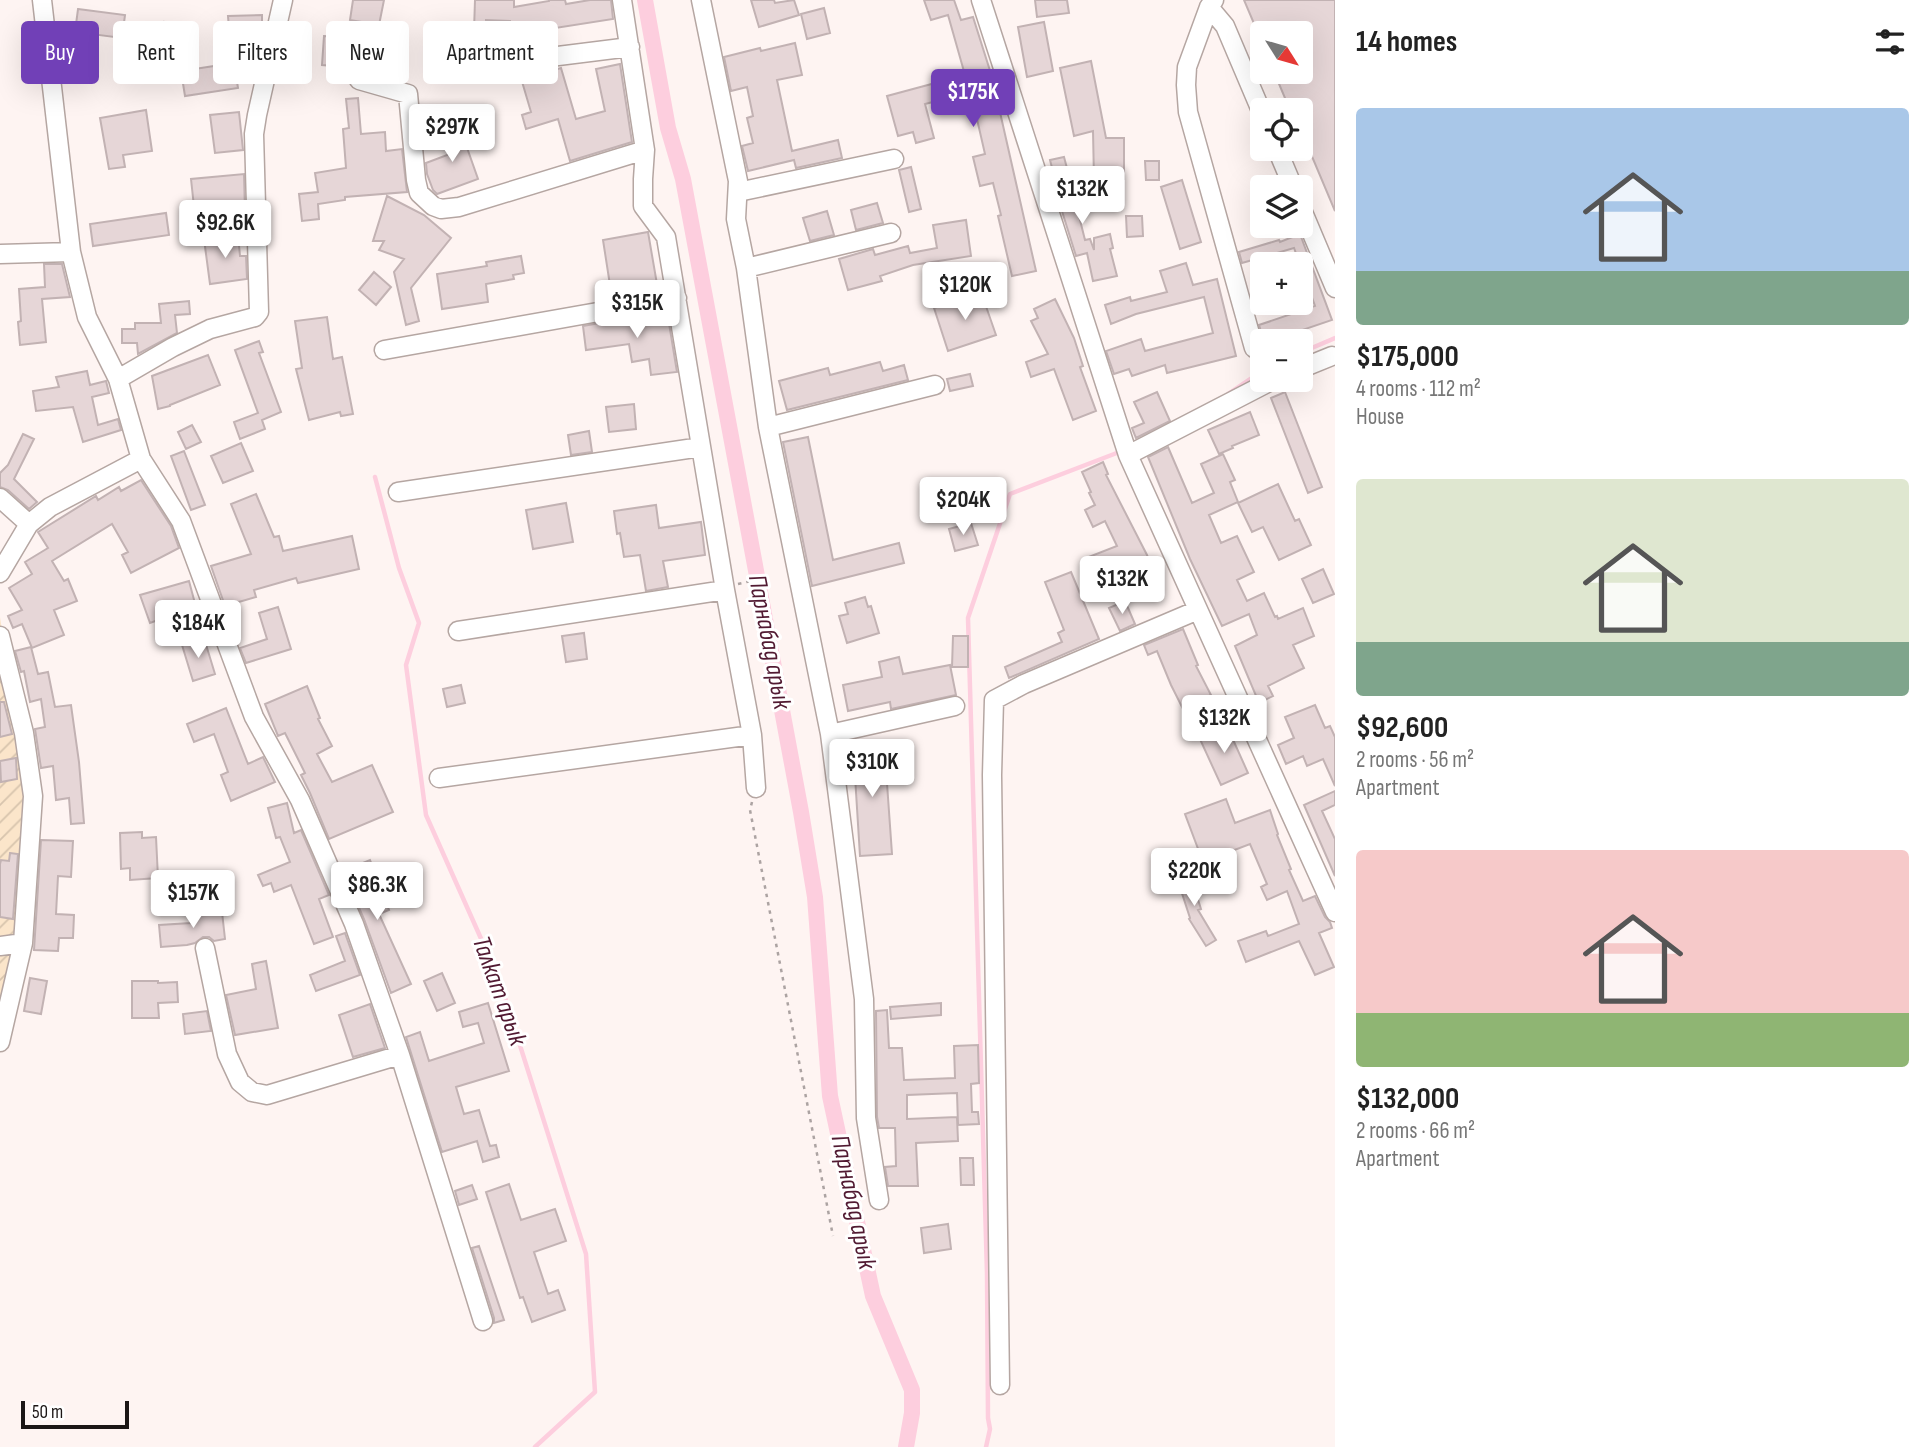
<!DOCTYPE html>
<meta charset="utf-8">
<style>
:root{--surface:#fff;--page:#f2f2f2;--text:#222;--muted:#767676;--accent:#7140b7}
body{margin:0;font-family:"Sofia Sans Condensed",sans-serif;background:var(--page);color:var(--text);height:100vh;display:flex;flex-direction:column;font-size:26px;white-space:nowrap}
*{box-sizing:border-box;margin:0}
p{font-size:23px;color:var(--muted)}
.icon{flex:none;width:38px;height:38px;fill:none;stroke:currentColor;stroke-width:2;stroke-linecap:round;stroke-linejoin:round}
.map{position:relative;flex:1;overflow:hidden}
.sheet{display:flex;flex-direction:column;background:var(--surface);width:595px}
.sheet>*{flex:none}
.banner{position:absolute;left:21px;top:21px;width:665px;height:63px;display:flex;gap:14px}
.needle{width:46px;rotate:127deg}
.controls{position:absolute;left:1250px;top:21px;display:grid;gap:14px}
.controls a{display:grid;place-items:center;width:63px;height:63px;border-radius:7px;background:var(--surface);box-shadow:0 7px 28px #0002;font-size:35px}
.scale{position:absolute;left:21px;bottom:18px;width:108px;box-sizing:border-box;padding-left:7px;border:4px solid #1c1615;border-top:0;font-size:19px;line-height:24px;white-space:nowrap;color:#1c1615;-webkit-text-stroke:5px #fff;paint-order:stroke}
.price{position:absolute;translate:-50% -60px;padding:0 16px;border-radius:7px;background:#fff;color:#222;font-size:23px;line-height:46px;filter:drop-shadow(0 2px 4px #0008)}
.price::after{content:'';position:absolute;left:50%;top:42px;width:21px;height:16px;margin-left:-10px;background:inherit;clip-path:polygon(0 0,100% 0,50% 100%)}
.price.on{background:var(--accent);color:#fff}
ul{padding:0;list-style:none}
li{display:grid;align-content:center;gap:14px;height:371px;padding:0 21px}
li span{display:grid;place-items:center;height:217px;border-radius:7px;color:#555}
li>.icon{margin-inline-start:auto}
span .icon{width:126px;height:126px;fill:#fffc;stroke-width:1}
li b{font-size:30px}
h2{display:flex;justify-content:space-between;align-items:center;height:84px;padding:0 21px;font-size:30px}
.pill{padding:0 24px;border-radius:7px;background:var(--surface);box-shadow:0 7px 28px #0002;font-size:24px;line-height:63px}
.pill.on{background:var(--accent);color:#fff}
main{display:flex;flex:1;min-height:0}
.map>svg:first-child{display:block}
.garden{fill:url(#garden-furrows)}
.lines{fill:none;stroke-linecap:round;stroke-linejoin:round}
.stream{stroke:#fdcede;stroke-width:4.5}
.canal{stroke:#fdcede;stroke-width:16}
.building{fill:#e6d6d7;stroke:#c2b2b3;stroke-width:2}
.minor-casing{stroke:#b5a6a2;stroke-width:21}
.path{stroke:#aca3a2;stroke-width:2.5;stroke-dasharray:3.5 5;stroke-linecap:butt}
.minor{stroke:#fff;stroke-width:18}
.labels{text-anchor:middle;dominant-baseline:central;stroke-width:6;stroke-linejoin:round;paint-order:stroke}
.water-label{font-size:26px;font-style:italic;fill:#511a32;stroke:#fff}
</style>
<main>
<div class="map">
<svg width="1335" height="1447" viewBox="0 0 1335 1447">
<defs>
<pattern id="garden-furrows" width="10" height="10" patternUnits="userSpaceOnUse" patternTransform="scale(1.75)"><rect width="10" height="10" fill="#fbe5ca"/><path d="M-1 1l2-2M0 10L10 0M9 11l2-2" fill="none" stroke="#d7c4ad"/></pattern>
</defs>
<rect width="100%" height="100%" fill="#fef4f2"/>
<!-- garden -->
<path class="garden" d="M 0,617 L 24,774 L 23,906 L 0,1041 Z"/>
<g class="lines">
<!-- stream -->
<path class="stream" d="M 1300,353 L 1335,338
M 1228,394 L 1262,371
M 375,477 L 399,568 L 419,623 L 406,665 L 426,815 L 499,979 L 586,1254 L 595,1392 L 535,1447
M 986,1447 L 990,1429 L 988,1418 L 987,1273 L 968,618 L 1010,494 L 1122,451"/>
<!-- canal -->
<path class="canal" d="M 645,0 L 668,128 L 683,179 L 801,812 L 815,897 L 830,1096 L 873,1296 L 912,1390 L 912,1413 L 906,1447"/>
</g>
<!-- building -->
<path class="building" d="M 353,0 L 384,0 L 379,25 L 350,20 Z
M 475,0 L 514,0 L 514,7 L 549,1 L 549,0 L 565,0 L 566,4 L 590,0 L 611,0 L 613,19 L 549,29 L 542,25 L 536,26 L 531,29 L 529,36 L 535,53 L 537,75 L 561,68 L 576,119 L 605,111 L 596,69 L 620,64 L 632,142 L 570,161 L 558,119 L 526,129 L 522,115 L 531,112 L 518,68 L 514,68 L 510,21 L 486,20 L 486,31 L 474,31 Z
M 751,0 L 774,0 L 775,3 L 794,0 L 799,15 L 759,27 Z
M 924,0 L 954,0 L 961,20 L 973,17 L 992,77 L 1036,271 L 1012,276 L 998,216 L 1001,215 L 993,183 L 980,186 L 973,157 L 985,154 L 974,106 L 971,107 L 968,93 L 925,104 L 934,138 L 916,143 L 913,132 L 898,136 L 887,96 L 965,75 L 948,15 L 931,20 Z
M 1035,0 L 1067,0 L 1069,13 L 1037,17 Z
M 1244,0 L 1335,0 L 1335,211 L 1300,128 L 1300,110 L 1290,110 L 1274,72 L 1300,72 L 1300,33 L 1258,33 Z
M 824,8 L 830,33 L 807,39 L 801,14 Z
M 78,9 L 125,15 L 122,38 L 75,32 Z
M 262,15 L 262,41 L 252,42 L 252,28 L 229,29 L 228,16 Z
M 164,22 L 182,37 L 172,48 L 154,33 Z
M 1044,22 L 1053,71 L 1027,77 L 1018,27 Z
M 324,36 L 348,38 L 346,67 L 322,65 Z
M 795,43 L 802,75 L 777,80 L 792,151 L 838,140 L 842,158 L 796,168 L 794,160 L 748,171 L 742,146 L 753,143 L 747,118 L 753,116 L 747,87 L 731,91 L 724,57 L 760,48 L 761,51 Z
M 377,44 L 403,49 L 398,79 L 372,72 Z
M 1091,61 L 1106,138 L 1124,138 L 1124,179 L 1094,180 L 1093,131 L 1074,136 L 1060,68 Z
M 234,63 L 238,88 L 185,96 L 181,71 Z
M 358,98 L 361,134 L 385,132 L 386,151 L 402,149 L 407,192 L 345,197 L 345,200 L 318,204 L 319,219 L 302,221 L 299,194 L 318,192 L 315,173 L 346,168 L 343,129 L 349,128 L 346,99 Z
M 146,110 L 152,151 L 123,155 L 125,167 L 109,169 L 100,118 Z
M 239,112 L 243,150 L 215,153 L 210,115 Z
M 459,125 L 478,179 L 437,194 L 433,190 L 427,174 L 426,163 L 450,154 L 441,131 Z
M 1064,157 L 1072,187 L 1075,186 L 1081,207 L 1077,208 L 1085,240 L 1090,239 L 1094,250 L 1094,238 L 1110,234 L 1113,248 L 1110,249 L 1117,276 L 1093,281 L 1087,253 L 1076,256 L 1056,192 L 1058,191 L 1050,160 Z
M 1145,161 L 1159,161 L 1159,180 L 1146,180 Z
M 911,167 L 921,209 L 909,212 L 899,170 Z
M 244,174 L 245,212 L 195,216 L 191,179 Z
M 1182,180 L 1201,242 L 1180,249 L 1161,187 Z
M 387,196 L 424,215 L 451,238 L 411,288 L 419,321 L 406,325 L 394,272 L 404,259 L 379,250 L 384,241 L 373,241 Z
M 877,203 L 883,223 L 856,230 L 851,210 Z
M 827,211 L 834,235 L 810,241 L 803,218 Z
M 166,213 L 169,235 L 93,246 L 90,224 Z
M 1126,216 L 1142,216 L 1143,236 L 1127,237 Z
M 966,220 L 971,256 L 913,265 L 880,276 L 882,281 L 848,290 L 839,259 L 873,249 L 875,255 L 908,246 L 910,253 L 937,248 L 933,225 Z
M 648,232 L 658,290 L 612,298 L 603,240 Z
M 1300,234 L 1332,320 L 1270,341 L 1264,341 L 1259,325 L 1315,306 L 1294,248 L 1242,263 L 1239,252 L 1279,240 L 1280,242 Z
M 238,235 L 240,256 L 246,256 L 247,279 L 210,284 L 204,239 Z
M 521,256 L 524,273 L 513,275 L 514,279 L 486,284 L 488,302 L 442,309 L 437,274 L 487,266 L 486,262 Z
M 1186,263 L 1193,285 L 1217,279 L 1236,356 L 1167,373 L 1165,365 L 1132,376 L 1129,369 L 1114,374 L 1106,351 L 1141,339 L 1145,351 L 1213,333 L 1204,297 L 1136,314 L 1111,324 L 1105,305 L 1130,297 L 1131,301 L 1167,292 L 1160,271 Z
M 44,264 L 62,264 L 70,297 L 42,299 L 46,342 L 20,345 L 18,322 L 21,321 L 19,289 L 45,287 Z
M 374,272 L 391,287 L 376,305 L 359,290 Z
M 981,292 L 996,335 L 948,351 L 934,308 Z
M 1055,299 L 1074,338 L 1083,366 L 1080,367 L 1096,411 L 1073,420 L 1054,369 L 1031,377 L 1026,362 L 1048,354 L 1031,321 L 1038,318 L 1034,309 Z
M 189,301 L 190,314 L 175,315 L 177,333 L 138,354 L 137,343 L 122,343 L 122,329 L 135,329 L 135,323 L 161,323 L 159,304 Z
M 667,311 L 677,372 L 651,375 L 649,359 L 632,362 L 629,344 L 586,350 L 583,326 Z
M 327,317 L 333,359 L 342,357 L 353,414 L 341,416 L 340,412 L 309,420 L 296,369 L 302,368 L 295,321 Z
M 259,341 L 263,352 L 259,353 L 281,412 L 262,420 L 265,429 L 240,439 L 234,422 L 258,413 L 235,350 Z
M 208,355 L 220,385 L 170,405 L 170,406 L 158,409 L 152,376 Z
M 880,362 L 883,371 L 904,365 L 908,380 L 787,410 L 779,381 L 828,368 L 830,375 Z
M 87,371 L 90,385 L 106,381 L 109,393 L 92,397 L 98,425 L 118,419 L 121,430 L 83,442 L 73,407 L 36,411 L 33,391 L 59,387 L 56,377 Z
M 970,374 L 973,386 L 950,391 L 947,379 Z
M 1157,392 L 1170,421 L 1136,438 L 1132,428 L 1144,423 L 1134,402 Z
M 1285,392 L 1322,487 L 1308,493 L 1271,398 Z
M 634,404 L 636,429 L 609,432 L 606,407 Z
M 1250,412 L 1259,435 L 1232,446 L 1233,448 L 1219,454 L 1208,430 Z
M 192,425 L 201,442 L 186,449 L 178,432 Z
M 589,431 L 592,452 L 571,455 L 568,435 Z
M 23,434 L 34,439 L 14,479 L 37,502 L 29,509 L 8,490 L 0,487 L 0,473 L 8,465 Z
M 808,437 L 833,560 L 899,543 L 904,563 L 812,586 L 783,442 Z
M 241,443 L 253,471 L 223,483 L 211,456 Z
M 1168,447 L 1192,503 L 1214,493 L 1201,464 L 1223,454 L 1235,480 L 1230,482 L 1238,502 L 1209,515 L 1221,543 L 1237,536 L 1254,572 L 1237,580 L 1247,601 L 1264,593 L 1275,617 L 1277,616 L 1278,619 L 1303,608 L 1314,636 L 1293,645 L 1304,668 L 1268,686 L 1273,696 L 1259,703 L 1235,646 L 1257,635 L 1249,614 L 1222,626 L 1190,559 L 1148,457 Z
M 184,451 L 205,505 L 191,510 L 171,456 Z
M 1103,462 L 1108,474 L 1106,475 L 1147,555 L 1159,589 L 1133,598 L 1123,569 L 1096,579 L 1086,558 L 1117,546 L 1105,521 L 1093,527 L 1085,510 L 1095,505 L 1089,493 L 1091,492 L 1082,472 Z
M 141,480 L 171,526 L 179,548 L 131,573 L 122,555 L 128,552 L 112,524 L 52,561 L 64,581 L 68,579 L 77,601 L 54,610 L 64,635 L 32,648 L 22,624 L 13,628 L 8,616 L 22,610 L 9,588 L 32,574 L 25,562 L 48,548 L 38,532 L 96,496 L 98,500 L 119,487 L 121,491 Z
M 1278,484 L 1295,521 L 1299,519 L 1311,545 L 1279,560 L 1263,527 L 1252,532 L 1238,503 Z
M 256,494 L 274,537 L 279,536 L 283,551 L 352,536 L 359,569 L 298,583 L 296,578 L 254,590 L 256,597 L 225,606 L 211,566 L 251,554 L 231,504 Z
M 566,503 L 573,542 L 533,549 L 526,510 Z
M 656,505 L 659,528 L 701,522 L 705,555 L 663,561 L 668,587 L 646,591 L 640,555 L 624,557 L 620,533 L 617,534 L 614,511 Z
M 971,523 L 978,545 L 955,551 L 949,529 Z
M 1323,569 L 1334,594 L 1313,603 L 1302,579 Z
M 1071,572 L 1099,639 L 1009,678 L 1005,667 L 1062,642 L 1058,633 L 1064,630 L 1045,582 Z
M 189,581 L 197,611 L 169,618 L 169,616 L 150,623 L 140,595 Z
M 865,597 L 868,607 L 871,606 L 879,633 L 847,643 L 839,616 L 848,614 L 845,603 Z
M 1125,601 L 1135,624 L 1120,631 L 1109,608 Z
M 278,607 L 291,649 L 246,663 L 240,648 L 267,639 L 259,613 Z
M 1183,629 L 1198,665 L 1196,666 L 1211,695 L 1183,709 L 1171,685 L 1157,651 L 1148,655 L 1144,645 Z
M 584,633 L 587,659 L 566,662 L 562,636 Z
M 953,636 L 968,636 L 968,667 L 952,667 Z
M 204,638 L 215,674 L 193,681 L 182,645 Z
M 31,647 L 38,674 L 48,672 L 55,707 L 71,705 L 79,762 L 84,823 L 71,824 L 69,798 L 56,800 L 53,766 L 41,768 L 35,729 L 45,727 L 41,699 L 30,702 L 24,671 L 21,672 L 15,651 Z
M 899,657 L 903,674 L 950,665 L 956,695 L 891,709 L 890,702 L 848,711 L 843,685 L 882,677 L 879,662 Z
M 461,685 L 465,703 L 447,707 L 443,689 Z
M 307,686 L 320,718 L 318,719 L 332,746 L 317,754 L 332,782 L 372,765 L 393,812 L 329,839 L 310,793 L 301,775 L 305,773 L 285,733 L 278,736 L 265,704 Z
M 0,702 L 4,702 L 12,734 L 0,737 Z
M 1315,705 L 1325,728 L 1330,726 L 1335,737 L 1335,786 L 1323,759 L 1307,766 L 1303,756 L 1286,764 L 1278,745 L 1294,738 L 1285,717 Z
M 226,708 L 248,764 L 263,757 L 275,782 L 231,801 L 221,775 L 228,772 L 214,734 L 194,742 L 187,724 Z
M 1226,724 L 1248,773 L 1221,785 L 1199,737 Z
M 884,741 L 892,854 L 860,856 L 853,744 Z
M 16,758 L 17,779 L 1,782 L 0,761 Z
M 1335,791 L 1335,805 L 1322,811 L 1335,839 L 1335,876 L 1304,805 Z
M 1226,799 L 1235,823 L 1270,810 L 1278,834 L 1277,835 L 1291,869 L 1289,870 L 1303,901 L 1315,896 L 1325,917 L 1330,922 L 1332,928 L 1319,933 L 1334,967 L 1315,975 L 1299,941 L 1246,962 L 1238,941 L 1266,931 L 1268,936 L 1299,924 L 1287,891 L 1267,900 L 1261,887 L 1267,884 L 1250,844 L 1203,862 L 1185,814 Z
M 287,803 L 294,833 L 301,830 L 329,895 L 319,899 L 333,937 L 314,944 L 291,885 L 274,892 L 271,883 L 263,886 L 258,875 L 290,862 L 280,837 L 276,838 L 268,808 Z
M 142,832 L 142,838 L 156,837 L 158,878 L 130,880 L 130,868 L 121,869 L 120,833 Z
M 41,840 L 73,841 L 71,877 L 58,876 L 56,914 L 74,915 L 73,938 L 59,938 L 58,951 L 34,950 Z
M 10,853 L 18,854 L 13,919 L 0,917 L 0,864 L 1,860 L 9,861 Z
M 370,860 L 389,910 L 379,914 L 411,984 L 391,993 L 364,919 L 343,871 Z
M 1189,871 L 1201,909 L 1198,910 L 1216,940 L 1206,946 L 1189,919 L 1190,918 L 1176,875 Z
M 222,912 L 225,939 L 214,941 L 209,937 L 203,937 L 195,943 L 187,945 L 161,947 L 159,925 L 191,923 L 190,916 Z
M 345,933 L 360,975 L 316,991 L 310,975 L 345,961 L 336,936 Z
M 266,961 L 278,1028 L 235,1035 L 226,995 L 256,989 L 252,964 Z
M 442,973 L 455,1003 L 437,1011 L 424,981 Z
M 30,978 L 47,981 L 41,1014 L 24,1011 Z
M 132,981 L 158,981 L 158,983 L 177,982 L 178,1002 L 158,1003 L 159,1018 L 132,1018 Z
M 488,1003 L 509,1071 L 456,1087 L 464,1114 L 479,1110 L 490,1146 L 496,1145 L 499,1157 L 483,1162 L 477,1141 L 442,1152 L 406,1037 L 420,1032 L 429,1061 L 484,1043 L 478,1023 L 463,1027 L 459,1012 Z
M 941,1003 L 941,1015 L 891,1019 L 890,1007 Z
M 370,1004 L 385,1048 L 353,1057 L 339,1015 Z
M 887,1010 L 889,1048 L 902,1048 L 904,1080 L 955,1078 L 954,1046 L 978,1045 L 979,1083 L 971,1084 L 972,1112 L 978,1112 L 979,1124 L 958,1125 L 957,1093 L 907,1095 L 907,1119 L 957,1117 L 958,1141 L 916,1143 L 918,1186 L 888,1186 L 885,1167 L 896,1166 L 895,1128 L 879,1128 L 877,1117 L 876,1011 Z
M 207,1011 L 211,1031 L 185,1034 L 183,1014 Z
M 960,1158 L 973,1158 L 974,1185 L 961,1185 Z
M 509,1184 L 521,1220 L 555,1209 L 566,1241 L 534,1252 L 548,1294 L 558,1290 L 565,1310 L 532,1322 L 523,1297 L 520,1298 L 486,1192 Z
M 472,1185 L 477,1199 L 459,1205 L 455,1191 Z
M 948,1224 L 951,1249 L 924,1253 L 921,1228 Z
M 479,1246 L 504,1320 L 494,1323 L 494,1318 L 472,1248 Z"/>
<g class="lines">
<!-- minor casing -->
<g class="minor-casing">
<path id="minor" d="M 42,0 L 71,252 L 87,317 L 118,379 L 141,459 L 181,521 L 254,717 L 300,800 L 354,924 L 400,1055 L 483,1321
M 622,0 L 645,150 L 643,179 L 643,206 L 666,237 L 725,590 L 752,735 L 756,788
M 701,0 L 738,181 L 736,219 L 746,268 L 768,427 L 830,734 L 864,999 L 866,1118 L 879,1200
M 981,0 L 1128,455 L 1335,912
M 1214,0 L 1209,7 L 1187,67 L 1186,85 L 1188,112 L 1254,348
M 1209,7 L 1225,26 L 1262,113
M 540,36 L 550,57 L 630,47
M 359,80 L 408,94 L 416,180 L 419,193 L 433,206 L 441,209 L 459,207 L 645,150
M 1277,149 L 1293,187
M 738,192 L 894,159
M 1300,205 L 1335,288
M 0,254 L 71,252
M 746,268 L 891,233
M 384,350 L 677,298
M 1300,369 L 1332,356
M 118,379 L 173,347 L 210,329 L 255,317 L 259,312 L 254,134 L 257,115 L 283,0
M 768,427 L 935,385
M 1128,455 L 1273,380
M 398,492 L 701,447
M 0,498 L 29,524
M 0,573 L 29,524 L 50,507 L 141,459
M 458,631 L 725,590
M 0,636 L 24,733 L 33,796 L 23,943 L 0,1042
M 830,734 L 955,706
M 439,778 L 752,735
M 0,946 L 23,943
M 205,948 L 227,1054 L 240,1082 L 252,1092 L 267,1095 L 400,1055
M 1000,1385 L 992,775 L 994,700 L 1024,684 L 1198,610"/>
</g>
<!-- path -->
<path class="path" d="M 738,584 L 769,577
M 752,802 L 750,810 L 833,1236"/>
<!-- minor -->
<use href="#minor" class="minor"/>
</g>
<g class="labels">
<!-- water labels -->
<g class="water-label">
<text transform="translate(769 642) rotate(79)">Парнабад арык</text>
<text transform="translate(499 991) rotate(70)">Талкат арык</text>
<text transform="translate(853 1202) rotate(78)">Парнабад арык</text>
</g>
</g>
</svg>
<div class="controls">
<a><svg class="needle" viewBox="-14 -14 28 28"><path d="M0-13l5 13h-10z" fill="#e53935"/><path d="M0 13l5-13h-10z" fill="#767676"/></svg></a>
<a><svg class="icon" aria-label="locate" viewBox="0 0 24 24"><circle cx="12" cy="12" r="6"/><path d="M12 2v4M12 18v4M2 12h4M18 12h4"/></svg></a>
<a><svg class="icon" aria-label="layers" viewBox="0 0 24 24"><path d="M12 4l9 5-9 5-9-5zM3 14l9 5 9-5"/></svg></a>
<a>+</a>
<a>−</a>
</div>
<div class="scale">50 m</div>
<b class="price on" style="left:973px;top:129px">$175K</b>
<b class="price" style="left:452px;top:164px">$297K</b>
<b class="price" style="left:1082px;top:226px">$132K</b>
<b class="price" style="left:225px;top:260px">$92.6K</b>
<b class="price" style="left:965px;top:322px">$120K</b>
<b class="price" style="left:637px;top:340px">$315K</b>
<b class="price" style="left:963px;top:537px">$204K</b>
<b class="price" style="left:1122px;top:616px">$132K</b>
<b class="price" style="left:198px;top:660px">$184K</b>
<b class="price" style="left:1224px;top:755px">$132K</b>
<b class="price" style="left:872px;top:799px">$310K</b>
<b class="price" style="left:1194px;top:908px">$220K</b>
<b class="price" style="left:377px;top:922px">$86.3K</b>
<b class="price" style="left:193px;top:930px">$157K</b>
<div class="banner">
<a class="pill on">Buy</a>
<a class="pill">Rent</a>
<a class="pill">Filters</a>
<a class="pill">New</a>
<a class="pill">Apartment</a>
</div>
</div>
<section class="sheet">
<h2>14 homes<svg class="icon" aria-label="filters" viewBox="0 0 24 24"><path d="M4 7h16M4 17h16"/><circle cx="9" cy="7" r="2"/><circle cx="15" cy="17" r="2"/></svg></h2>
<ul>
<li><span style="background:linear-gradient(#a9c7e8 75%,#7fa58c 0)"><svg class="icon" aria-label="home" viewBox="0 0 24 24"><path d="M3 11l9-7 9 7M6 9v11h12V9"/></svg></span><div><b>$175,000</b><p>4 rooms · 112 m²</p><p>House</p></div></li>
<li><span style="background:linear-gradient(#dfe7d0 75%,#7fa58c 0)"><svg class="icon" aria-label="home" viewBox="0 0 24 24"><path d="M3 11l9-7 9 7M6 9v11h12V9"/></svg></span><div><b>$92,600</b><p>2 rooms · 56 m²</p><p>Apartment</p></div></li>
<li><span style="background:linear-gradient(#f6c9c9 75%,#8fb573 0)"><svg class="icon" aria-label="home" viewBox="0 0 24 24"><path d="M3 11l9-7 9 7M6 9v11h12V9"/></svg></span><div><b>$132,000</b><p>2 rooms · 66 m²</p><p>Apartment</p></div></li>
</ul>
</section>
</main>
